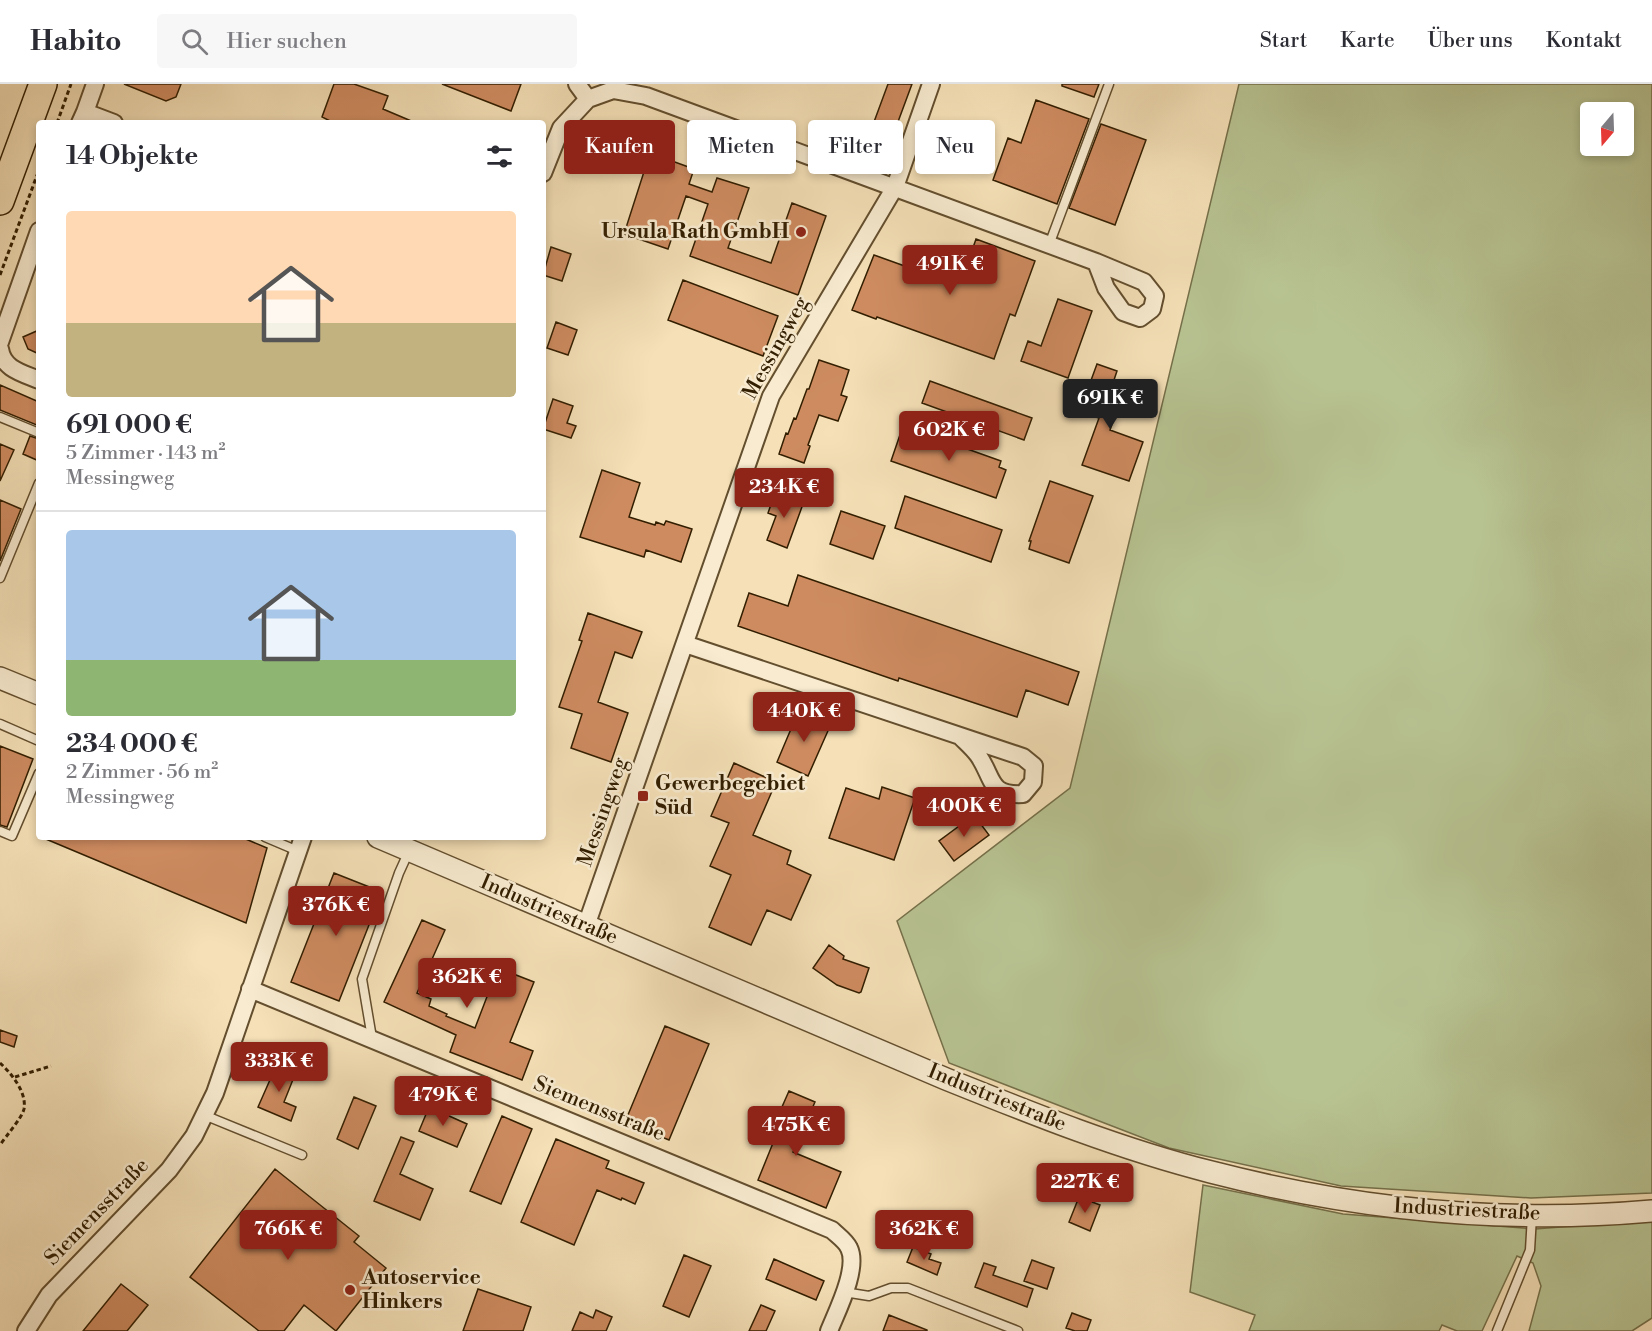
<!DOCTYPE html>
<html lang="de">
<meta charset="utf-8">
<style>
:root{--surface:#fff;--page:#f7f7f7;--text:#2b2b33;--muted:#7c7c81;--line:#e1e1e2;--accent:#8f2418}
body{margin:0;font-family:"Libre Bodoni",serif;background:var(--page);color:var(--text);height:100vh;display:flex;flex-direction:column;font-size:22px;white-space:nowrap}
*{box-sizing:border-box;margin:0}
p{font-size:20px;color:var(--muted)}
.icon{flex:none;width:33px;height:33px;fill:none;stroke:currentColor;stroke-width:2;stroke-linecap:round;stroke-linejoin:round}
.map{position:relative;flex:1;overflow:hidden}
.sheet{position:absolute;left:36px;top:36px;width:510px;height:720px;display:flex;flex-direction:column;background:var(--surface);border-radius:6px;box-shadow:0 3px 9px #0003}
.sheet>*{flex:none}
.guide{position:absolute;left:564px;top:36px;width:570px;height:54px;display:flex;gap:12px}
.needle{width:39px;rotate:199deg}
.buttons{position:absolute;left:1580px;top:18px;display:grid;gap:12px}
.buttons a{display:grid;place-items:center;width:54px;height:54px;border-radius:6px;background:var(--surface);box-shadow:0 3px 9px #0003;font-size:30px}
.price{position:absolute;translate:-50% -51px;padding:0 14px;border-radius:6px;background:var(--accent);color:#fff;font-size:20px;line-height:39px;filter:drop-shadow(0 2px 3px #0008)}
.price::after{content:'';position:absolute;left:50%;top:36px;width:18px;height:14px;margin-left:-9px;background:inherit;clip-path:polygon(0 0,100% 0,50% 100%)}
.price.on{background:#222;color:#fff}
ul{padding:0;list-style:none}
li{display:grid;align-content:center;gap:12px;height:318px;padding:0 30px}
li+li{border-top:2px solid var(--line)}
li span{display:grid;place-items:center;height:186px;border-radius:6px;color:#555}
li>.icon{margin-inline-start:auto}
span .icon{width:108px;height:108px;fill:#fffc;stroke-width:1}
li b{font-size:26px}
h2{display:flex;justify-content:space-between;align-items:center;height:72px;padding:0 30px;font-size:26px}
.pill{padding:0 21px;border-radius:6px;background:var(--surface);box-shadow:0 3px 9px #0003;font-size:21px;line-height:54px}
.pill.on{background:var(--accent);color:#fff}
header{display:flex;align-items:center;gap:36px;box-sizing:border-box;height:84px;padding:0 30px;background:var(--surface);border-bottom:2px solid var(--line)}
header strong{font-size:28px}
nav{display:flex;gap:33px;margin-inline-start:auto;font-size:21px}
.search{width:420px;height:54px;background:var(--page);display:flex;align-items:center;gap:15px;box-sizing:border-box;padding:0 21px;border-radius:6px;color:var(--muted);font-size:22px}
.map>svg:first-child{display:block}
.green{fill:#b8c392;stroke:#75704a;stroke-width:1.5;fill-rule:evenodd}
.building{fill:#ce8b60;stroke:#321e01;stroke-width:1.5}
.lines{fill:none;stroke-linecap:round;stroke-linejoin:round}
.service-casing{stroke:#634e2e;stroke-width:11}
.minor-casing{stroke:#634e2e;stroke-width:20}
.tertiary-casing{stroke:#634e2e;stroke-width:24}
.primary-casing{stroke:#321e01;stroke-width:30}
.path{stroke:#321e01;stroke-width:3;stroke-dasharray:4.5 3;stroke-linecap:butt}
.service{stroke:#f8ebd0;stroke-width:8}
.minor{stroke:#f8ebd0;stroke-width:16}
.tertiary{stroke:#f8ebd0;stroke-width:21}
.primary{stroke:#f5e0b7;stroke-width:27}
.poi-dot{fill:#8f2418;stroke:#f8ebd0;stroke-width:2}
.labels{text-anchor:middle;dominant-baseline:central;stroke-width:5;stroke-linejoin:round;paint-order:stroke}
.poi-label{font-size:21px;font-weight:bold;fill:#321e01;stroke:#f8ebd0;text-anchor:start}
.street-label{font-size:21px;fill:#321e01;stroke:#f8ebd0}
</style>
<header>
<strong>Habito</strong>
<div class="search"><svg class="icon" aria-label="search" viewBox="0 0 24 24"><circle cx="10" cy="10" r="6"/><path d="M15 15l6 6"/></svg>Hier suchen</div>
<nav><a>Start</a><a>Karte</a><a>Über uns</a><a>Kontakt</a></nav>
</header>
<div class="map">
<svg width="1652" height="1247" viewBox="0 0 1652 1247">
<rect width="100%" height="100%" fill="#f5e0b7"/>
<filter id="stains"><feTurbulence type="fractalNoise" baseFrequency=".00333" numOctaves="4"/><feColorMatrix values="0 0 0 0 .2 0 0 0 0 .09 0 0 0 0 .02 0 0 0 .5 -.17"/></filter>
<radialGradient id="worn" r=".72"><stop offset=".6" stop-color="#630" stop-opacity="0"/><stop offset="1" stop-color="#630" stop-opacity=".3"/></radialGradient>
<!-- green -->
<path class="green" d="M 1239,0 L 1652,0 L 1652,1109 L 1531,1114 L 1341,1102 L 1169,1064 L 949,979 L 897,837 L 1070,704 ZM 1623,28 L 1623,62 L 1590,62 L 1590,28 Z
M 1203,1101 L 1343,1130 L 1535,1145 L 1652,1136 L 1652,1234 L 1632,1247 L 1529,1247 L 1541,1202 L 1533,1179 L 1517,1172 L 1482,1247 L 1457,1247 L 1442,1241 L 1439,1247 L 1249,1247 L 1255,1231 L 1190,1208 Z"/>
<!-- building -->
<path class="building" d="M 124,0 L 181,0 L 176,13 L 166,17 Z
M 334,0 L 354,0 L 388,12 L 383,25 L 416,39 L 334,39 L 322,33 Z
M 442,0 L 521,0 L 511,27 Z
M 888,0 L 912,0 L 892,54 L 871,46 Z
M 1062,0 L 1099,0 L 1094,13 L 1062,2 Z
M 1036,16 L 1089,35 L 1057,120 L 993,96 L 1008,54 L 1021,59 Z
M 1101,40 L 1146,56 L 1115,141 L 1069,124 Z
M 650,69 L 694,85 L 689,100 L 712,108 L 717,94 L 749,104 L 728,164 L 771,179 L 792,119 L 826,132 L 798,211 L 690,172 L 708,120 L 686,112 L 668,165 L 624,150 Z
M 976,155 L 1035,177 L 1015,232 L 1010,230 L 994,275 L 877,233 L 876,235 L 852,226 L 874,171 L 913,185 L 918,171 L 939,178 L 941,175 L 966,184 Z
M 551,163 L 571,170 L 562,197 L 543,191 Z
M 683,196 L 778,232 L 763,272 L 668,236 Z
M 1058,215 L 1092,227 L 1068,294 L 1021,277 L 1028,257 L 1041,262 Z
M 556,238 L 577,246 L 568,271 L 547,264 Z
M 39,246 L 39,270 L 28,265 L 23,253 Z
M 819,276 L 849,286 L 841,311 L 847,313 L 838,337 L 819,331 L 808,361 L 810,362 L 804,379 L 779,370 L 786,349 L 788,350 L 794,334 L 796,335 L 807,305 L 809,305 Z
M 1097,280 L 1117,287 L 1112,302 L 1125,306 L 1110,346 L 1143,358 L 1129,397 L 1082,381 L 1099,334 L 1092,332 L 1098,315 L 1086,310 Z
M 930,297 L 1032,334 L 1024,356 L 922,319 Z
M 0,301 L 39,318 L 39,342 L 0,326 Z
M 553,315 L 573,322 L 567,339 L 576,342 L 571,354 L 543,345 Z
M 903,342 L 1001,377 L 999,383 L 1006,386 L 996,414 L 891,377 Z
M 30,352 L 39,355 L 39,377 L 23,370 Z
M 0,360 L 14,366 L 0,397 Z
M 602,386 L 640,399 L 629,433 L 655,441 L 656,438 L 664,441 L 666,437 L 692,445 L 681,478 L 646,466 L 644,473 L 580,453 Z
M 1050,397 L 1093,412 L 1069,479 L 1029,465 L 1031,457 L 1029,457 Z
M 775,409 L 803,420 L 787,464 L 767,456 L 776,432 L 768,429 Z
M 905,412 L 1002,446 L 991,478 L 895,444 Z
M 0,416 L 21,425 L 0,477 Z
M 841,427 L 885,442 L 873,475 L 830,460 Z
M 798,491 L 1079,588 L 1068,621 L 1026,606 L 1017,633 L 899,594 L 898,597 L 738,542 L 749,509 L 788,522 Z
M 588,529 L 642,548 L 632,574 L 615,568 L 598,618 L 628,629 L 611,678 L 571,664 L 582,630 L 559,623 L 582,557 L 579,556 Z
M 799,626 L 831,640 L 808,692 L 777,678 Z
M 0,662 L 33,675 L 7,743 L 0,741 Z
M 734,679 L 776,698 L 753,751 L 791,767 L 787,780 L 811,791 L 791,836 L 767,826 L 751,861 L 709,843 L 731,791 L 710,782 L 729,739 L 711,732 Z
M 882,703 L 915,714 L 894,776 L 829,754 L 846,704 L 879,715 Z
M 974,731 L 989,751 L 954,777 L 939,757 Z
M 41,753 L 241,753 L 267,764 L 246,839 Z
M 334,789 L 382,808 L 339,917 L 291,898 Z
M 422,836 L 445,846 L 417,909 L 431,915 L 429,922 L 447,930 L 446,932 L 475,944 L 498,884 L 534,898 L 510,958 L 533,967 L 522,996 L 450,968 L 456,951 L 384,918 Z
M 829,861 L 844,872 L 843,875 L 869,884 L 861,908 L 859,909 L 837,901 L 813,884 Z
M 665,942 L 709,960 L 669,1056 L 625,1038 Z
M 0,946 L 17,952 L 14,963 L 0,958 Z
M 277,980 L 296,988 L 284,1018 L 296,1023 L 291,1037 L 258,1023 Z
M 789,1007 L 815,1018 L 793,1068 L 841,1088 L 826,1124 L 758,1096 L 773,1059 L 767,1057 Z
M 354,1013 L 376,1022 L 358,1065 L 337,1055 Z
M 429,1023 L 467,1040 L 457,1063 L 419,1047 Z
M 502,1032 L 532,1045 L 501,1120 L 470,1107 Z
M 401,1053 L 414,1058 L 400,1090 L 433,1105 L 420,1136 L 374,1117 Z
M 556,1055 L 609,1077 L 606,1084 L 644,1099 L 635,1120 L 622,1114 L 621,1116 L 597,1106 L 574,1161 L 521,1138 Z
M 275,1085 L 359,1152 L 354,1158 L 386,1184 L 336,1247 L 304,1221 L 284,1247 L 259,1247 L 190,1193 Z
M 1079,1113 L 1100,1121 L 1090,1147 L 1069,1138 Z
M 913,1163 L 931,1170 L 929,1175 L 941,1179 L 937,1191 L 907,1178 Z
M 684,1171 L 711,1182 L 689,1233 L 663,1222 Z
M 774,1175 L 824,1197 L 816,1216 L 766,1195 Z
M 1032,1176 L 1054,1184 L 1047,1205 L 1024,1197 Z
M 984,1179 L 996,1183 L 993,1191 L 1033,1205 L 1027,1223 L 975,1203 Z
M 121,1200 L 148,1221 L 127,1247 L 83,1247 Z
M 478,1205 L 531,1223 L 523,1247 L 463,1247 Z
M 761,1221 L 775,1227 L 766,1247 L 749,1247 Z
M 596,1226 L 612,1233 L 606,1247 L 572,1247 L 580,1228 L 593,1234 Z
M 1072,1229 L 1091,1236 L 1087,1247 L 1075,1247 L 1066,1244 Z
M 889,1231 L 927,1246 L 927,1247 L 883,1247 Z"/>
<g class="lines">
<!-- service casing -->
<g class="service-casing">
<path id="service" d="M 1049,161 L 1109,0
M 0,333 L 39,349
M 0,494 L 39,399
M 0,640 L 39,657
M 0,747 L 12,752 L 39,689
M 265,753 L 298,767
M 372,954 L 362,895 L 399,789 L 409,767
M 204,1031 L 302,1071
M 844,1208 L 869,1212 L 891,1204 L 908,1204 L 1018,1247
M 1497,1247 L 1530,1166 L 1532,1132"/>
</g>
<!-- minor casing -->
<g class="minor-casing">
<path id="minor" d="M 577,0 L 588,15
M 85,28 L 95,0
M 80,39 L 85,28 L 114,39
M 543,89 L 561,44 L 588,15 L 613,6 L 646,12 L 1096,178 L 1144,198 L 1155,212 L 1152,225 L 1140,234 L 1123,228 L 1106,204 L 1096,178
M 0,258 L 39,147
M 0,265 C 3,285 22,289 39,296
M 685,560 L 1023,673 L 1034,682 L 1033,698 L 1023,710 C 988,712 994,694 978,671 C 973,664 967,659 961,653
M 586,842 L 771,312 L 895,103 L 931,0
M 250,905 L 832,1146 C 837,1151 846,1157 849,1164 C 859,1184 837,1227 829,1247
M 26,1247 L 49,1211 L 169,1086 L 194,1052 L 215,1009 L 303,753"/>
</g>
<!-- tertiary casing -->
<g class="tertiary-casing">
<path id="tertiary" d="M 0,594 L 39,610
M 378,753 L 946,995 C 1033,1030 1120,1065 1211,1088 C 1354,1125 1505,1140 1652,1127"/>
</g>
<!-- primary casing -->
<g class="primary-casing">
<path id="primary" d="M 0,117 L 43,0"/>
</g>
<!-- path -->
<path class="path" d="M 57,39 L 71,0
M 0,191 L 39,86
M 0,979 C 11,989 27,1008 24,1025 C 22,1034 6,1052 0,1061
M 15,993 L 51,982"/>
<!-- service -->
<use href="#service" class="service"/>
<!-- minor -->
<use href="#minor" class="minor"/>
<!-- tertiary -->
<use href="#tertiary" class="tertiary"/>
<!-- primary -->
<use href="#primary" class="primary"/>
</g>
<!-- markers -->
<g class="poi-dot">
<circle cx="801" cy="148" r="6"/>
<rect x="637" y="706" width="12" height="12" rx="3"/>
<circle cx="350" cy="1206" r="6"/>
</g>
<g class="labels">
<!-- poi labels -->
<g class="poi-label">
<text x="789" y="148" text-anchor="end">Ursula Rath GmbH</text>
<text x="655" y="700">Gewerbegebiet<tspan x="655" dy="24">Süd</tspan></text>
<text x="362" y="1194">Autoservice<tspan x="362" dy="24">Hinkers</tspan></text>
</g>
<!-- street labels -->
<g class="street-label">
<text transform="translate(776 264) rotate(-61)">Messingweg</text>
<text transform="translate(603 728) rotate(-71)">Messingweg</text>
<text transform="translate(549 826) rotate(23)">Industriestraße</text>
<text transform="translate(997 1014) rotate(22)">Industriestraße</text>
<text transform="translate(599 1025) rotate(22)">Siemensstraße</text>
<text transform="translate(1467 1126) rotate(3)">Industriestraße</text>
<text transform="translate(97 1128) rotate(-46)">Siemensstraße</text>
</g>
</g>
<rect width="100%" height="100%" filter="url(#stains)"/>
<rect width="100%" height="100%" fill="url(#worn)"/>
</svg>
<div class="buttons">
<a><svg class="needle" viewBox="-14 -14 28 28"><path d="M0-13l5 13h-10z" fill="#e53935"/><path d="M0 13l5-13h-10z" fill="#7c7c81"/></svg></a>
</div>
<b class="price" style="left:950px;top:212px">491K €</b>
<b class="price on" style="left:1110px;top:346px">691K €</b>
<b class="price" style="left:949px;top:378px">602K €</b>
<b class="price" style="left:784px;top:435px">234K €</b>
<b class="price" style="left:804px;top:659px">440K €</b>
<b class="price" style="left:964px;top:754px">400K €</b>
<b class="price" style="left:336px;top:853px">376K €</b>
<b class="price" style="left:467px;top:925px">362K €</b>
<b class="price" style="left:279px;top:1009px">333K €</b>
<b class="price" style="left:443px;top:1043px">479K €</b>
<b class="price" style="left:796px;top:1073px">475K €</b>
<b class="price" style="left:1085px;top:1130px">227K €</b>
<b class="price" style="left:288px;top:1177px">766K €</b>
<b class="price" style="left:924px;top:1177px">362K €</b>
<div class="guide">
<a class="pill on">Kaufen</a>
<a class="pill">Mieten</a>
<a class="pill">Filter</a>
<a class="pill">Neu</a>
</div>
<section class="sheet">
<h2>14 Objekte<svg class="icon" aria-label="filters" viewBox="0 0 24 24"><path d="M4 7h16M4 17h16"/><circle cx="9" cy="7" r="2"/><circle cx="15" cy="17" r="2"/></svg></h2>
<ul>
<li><span style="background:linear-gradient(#ffd9b3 60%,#c2b280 0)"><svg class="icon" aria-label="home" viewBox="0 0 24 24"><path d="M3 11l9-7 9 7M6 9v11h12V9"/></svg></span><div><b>691 000 €</b><p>5 Zimmer · 143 m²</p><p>Messingweg</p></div></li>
<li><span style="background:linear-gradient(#a9c7e8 70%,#8fb573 0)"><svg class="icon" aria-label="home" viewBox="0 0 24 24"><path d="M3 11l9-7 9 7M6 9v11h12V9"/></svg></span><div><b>234 000 €</b><p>2 Zimmer · 56 m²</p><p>Messingweg</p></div></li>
</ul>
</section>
</div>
